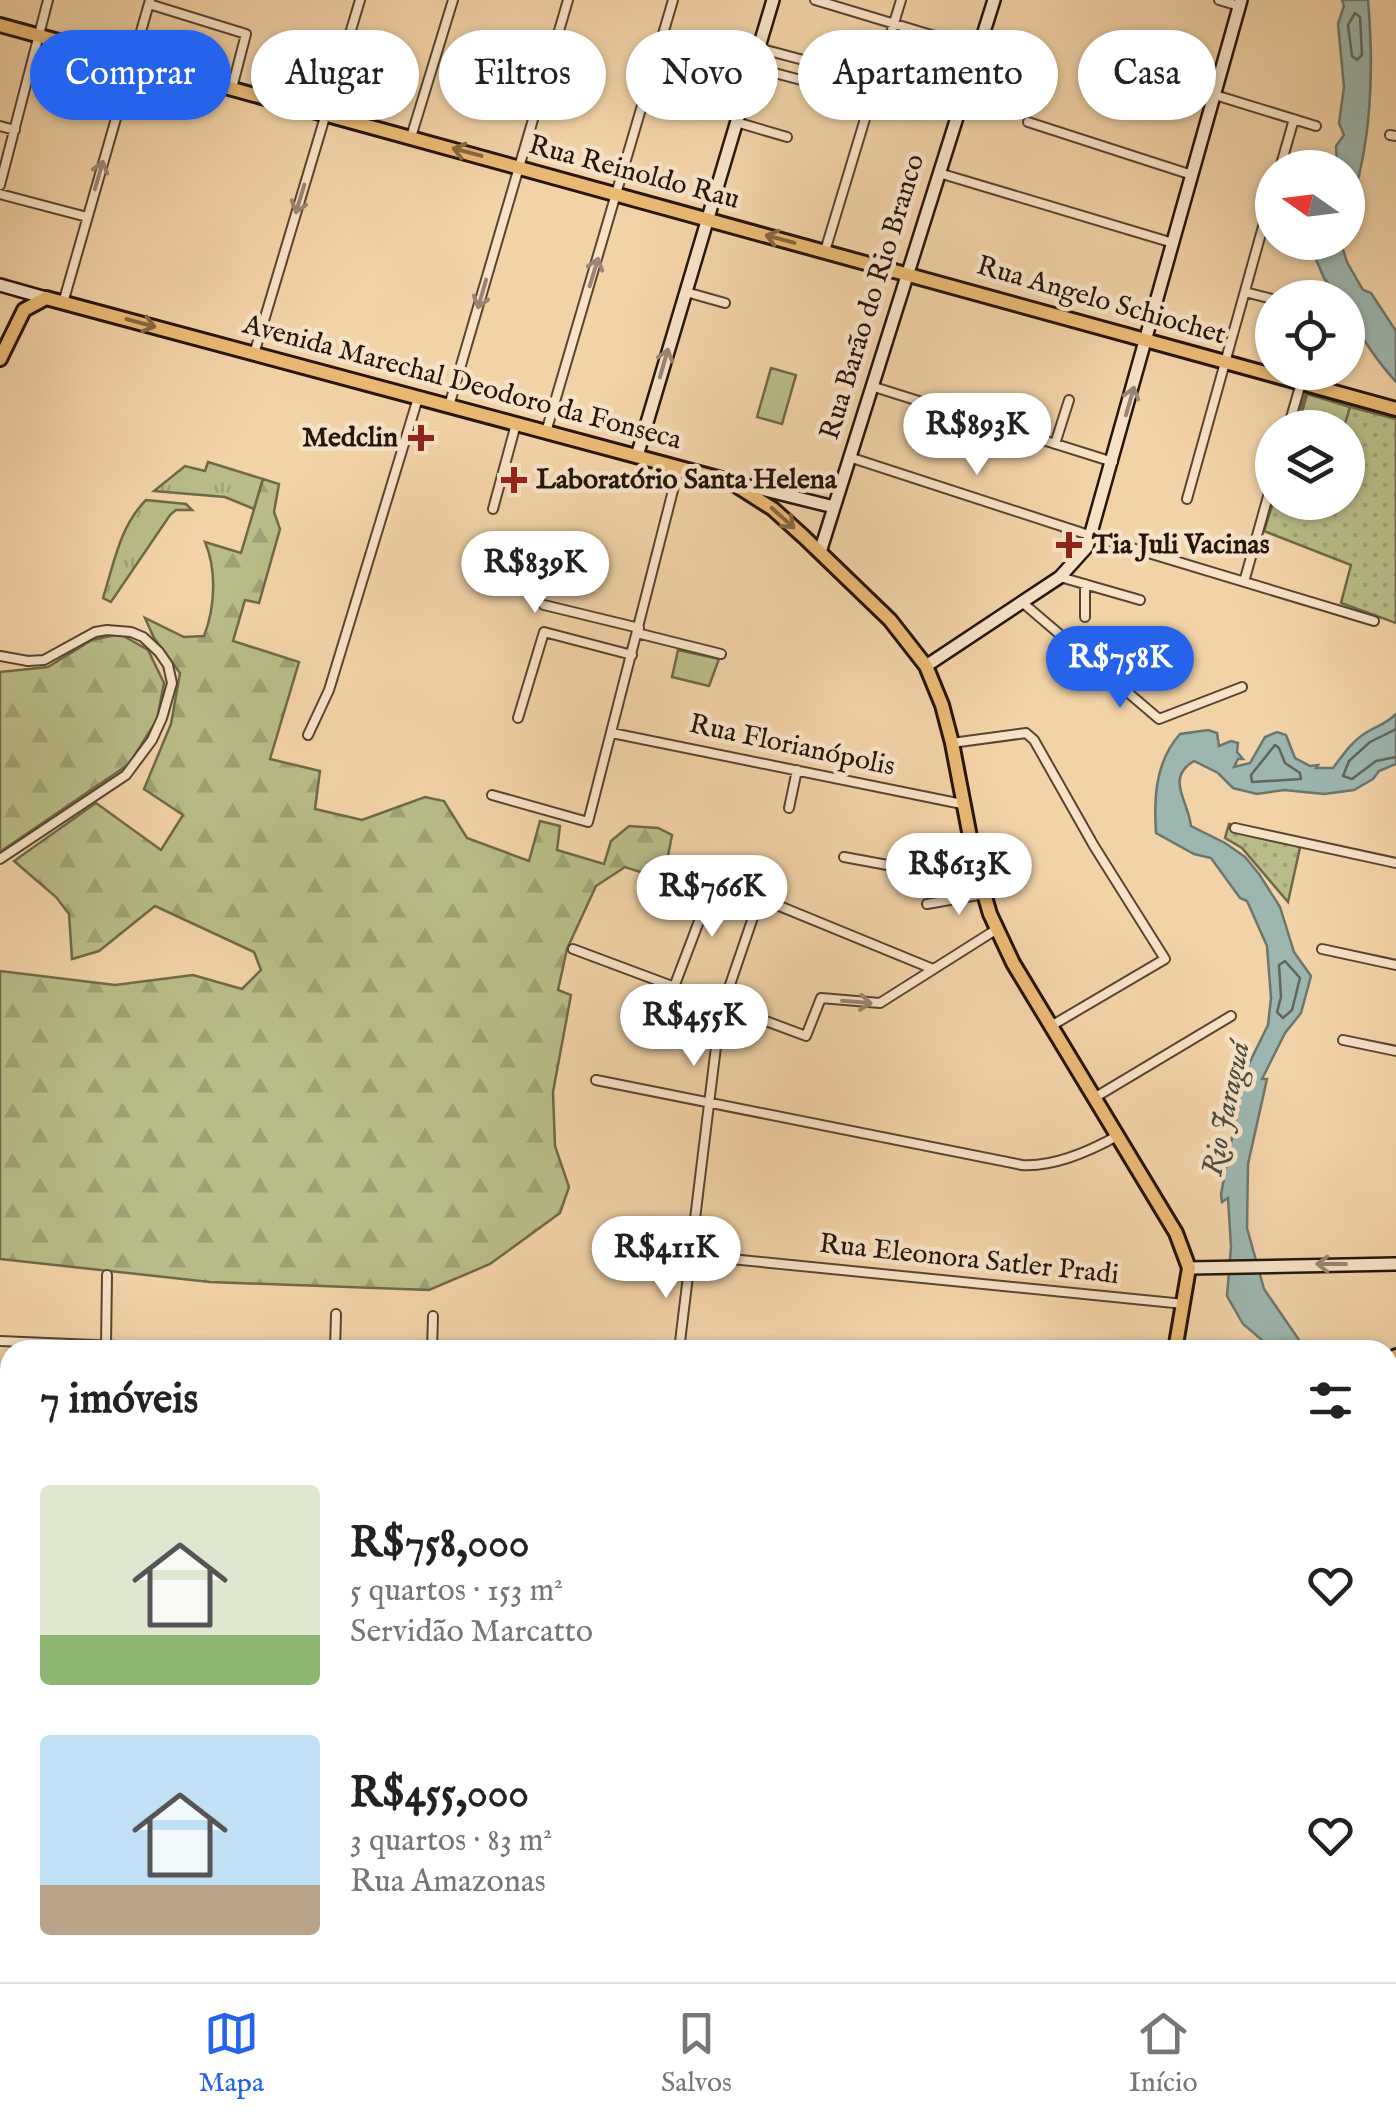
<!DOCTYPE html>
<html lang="pt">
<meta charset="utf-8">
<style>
:root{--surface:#fff;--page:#f6f6f6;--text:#222;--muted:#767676;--line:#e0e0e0;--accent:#2563eb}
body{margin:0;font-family:"IM FELL English",serif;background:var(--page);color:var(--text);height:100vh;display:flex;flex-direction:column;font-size:38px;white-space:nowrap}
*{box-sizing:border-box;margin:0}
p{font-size:32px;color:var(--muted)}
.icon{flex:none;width:55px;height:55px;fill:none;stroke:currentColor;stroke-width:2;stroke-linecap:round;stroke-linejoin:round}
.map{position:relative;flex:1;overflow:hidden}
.sheet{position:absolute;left:0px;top:1340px;width:1398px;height:642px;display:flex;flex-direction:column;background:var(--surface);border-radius:30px 30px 0 0;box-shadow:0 2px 8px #0004}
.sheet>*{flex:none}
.top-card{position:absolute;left:30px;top:30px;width:1338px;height:90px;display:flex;gap:20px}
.needle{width:65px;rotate:284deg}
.controls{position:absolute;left:1255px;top:150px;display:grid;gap:20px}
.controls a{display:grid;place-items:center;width:110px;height:110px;border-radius:50%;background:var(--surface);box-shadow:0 2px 8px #0004;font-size:50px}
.price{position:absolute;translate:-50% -85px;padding:0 22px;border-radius:35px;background:#fff;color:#222;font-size:32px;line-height:65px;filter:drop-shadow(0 2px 5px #0008)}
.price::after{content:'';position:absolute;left:50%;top:60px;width:30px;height:22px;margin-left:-15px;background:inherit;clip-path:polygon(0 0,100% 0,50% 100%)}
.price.on{background:var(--accent);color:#fff}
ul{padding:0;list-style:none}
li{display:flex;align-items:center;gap:30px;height:250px;padding:0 40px}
li span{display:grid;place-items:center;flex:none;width:280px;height:200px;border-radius:10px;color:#555}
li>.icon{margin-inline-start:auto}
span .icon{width:120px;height:120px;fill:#fffc;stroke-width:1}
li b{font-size:42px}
h2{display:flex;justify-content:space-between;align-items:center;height:120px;padding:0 40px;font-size:42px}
.chip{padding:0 35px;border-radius:45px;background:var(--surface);box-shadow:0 2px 8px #0004;font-size:35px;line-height:90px}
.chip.on{background:var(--accent);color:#fff}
.tabs{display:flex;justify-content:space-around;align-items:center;height:140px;border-top:2px solid var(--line);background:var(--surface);font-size:28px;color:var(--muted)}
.tabs a{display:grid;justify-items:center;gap:5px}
.tabs .on{color:var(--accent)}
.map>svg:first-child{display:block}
.grass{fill:url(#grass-tufts);stroke:#6f684a;stroke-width:2.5}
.forest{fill:url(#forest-firs);stroke:#6f684a;stroke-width:2.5}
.cemetery{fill:url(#cemetery-stones);stroke:#6f684a;stroke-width:2.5}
.park{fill:url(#park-dots);stroke:#6f684a;stroke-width:2.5}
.pitch{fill:#b9bc88;stroke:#6f684a;stroke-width:2.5}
.water{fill:#9db6af;stroke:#6d766d;stroke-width:2.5}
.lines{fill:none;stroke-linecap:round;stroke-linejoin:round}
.shore{stroke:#61665d;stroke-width:2.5}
.street-casing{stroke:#584432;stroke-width:12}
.secondary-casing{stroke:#25150b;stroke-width:16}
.primary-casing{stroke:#25150b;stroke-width:18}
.street{stroke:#f7e2c6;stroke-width:8}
.secondary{stroke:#f7e2c6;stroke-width:11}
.primary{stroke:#e9b974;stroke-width:12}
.oneway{stroke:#876740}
.oneway2{stroke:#988672}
.poi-dot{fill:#8f2418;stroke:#f7e2c6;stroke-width:4}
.labels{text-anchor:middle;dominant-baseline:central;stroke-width:9;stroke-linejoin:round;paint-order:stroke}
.street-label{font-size:28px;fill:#25150b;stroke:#f7e2c6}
.poi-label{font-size:28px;font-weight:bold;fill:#25150b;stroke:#f7e2c6;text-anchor:start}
.water-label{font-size:30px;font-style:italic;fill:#4f4d44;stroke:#f7e2c6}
</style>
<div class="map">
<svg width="1396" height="1982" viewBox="0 0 1396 1982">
<defs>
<pattern id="grass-tufts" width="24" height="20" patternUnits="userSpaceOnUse" patternTransform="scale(2.5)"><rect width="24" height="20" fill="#b9bc88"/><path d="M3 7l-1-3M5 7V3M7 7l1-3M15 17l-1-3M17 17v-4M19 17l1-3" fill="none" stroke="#9fa174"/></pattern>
<pattern id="forest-firs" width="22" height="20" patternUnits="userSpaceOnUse" patternTransform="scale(2.5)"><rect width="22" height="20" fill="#b9bc88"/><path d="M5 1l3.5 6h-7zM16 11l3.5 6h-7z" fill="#9fa174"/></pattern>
<pattern id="cemetery-stones" width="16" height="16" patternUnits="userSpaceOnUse" patternTransform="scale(2.5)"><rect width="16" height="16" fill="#b9bc88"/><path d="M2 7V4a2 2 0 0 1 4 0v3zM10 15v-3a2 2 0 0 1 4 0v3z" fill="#9fa174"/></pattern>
<pattern id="park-dots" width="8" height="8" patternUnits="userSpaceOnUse" patternTransform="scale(2.5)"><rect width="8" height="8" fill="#b9bc88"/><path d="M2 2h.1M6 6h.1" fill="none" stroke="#9fa174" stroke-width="1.8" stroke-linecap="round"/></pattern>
</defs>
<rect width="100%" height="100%" fill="#f2d2a7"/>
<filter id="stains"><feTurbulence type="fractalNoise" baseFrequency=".002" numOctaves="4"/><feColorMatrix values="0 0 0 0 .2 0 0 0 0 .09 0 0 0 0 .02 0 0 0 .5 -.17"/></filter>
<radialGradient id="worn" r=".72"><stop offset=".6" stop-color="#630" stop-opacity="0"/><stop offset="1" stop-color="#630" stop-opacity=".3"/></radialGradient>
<!-- grass -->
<path class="grass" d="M 208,462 L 263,479 L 254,509 L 225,497 L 154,491 L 185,466 L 205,471 Z
M 146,500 L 186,504 L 192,510 L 176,510 L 170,515 L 111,602 L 103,598 C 114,563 120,526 146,500 Z"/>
<!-- forest -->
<path class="forest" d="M 263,479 L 279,484 L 274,512 L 280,529 L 259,603 L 245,600 L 233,641 L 299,662 L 270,759 L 320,771 L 315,809 L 362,820 L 425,797 L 444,801 L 467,838 L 529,861 L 540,821 L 560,826 L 557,850 L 604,864 L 611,841 L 629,826 L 658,828 L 672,835 L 668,856 L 653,876 L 625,867 L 596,886 L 567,949 L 558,990 L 571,995 L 553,1092 L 555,1146 L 569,1187 L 560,1213 L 490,1264 L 429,1290 L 210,1282 L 0,1259 L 0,971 L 115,985 L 193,975 L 242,989 L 261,970 L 254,952 L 155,906 L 99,951 L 72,959 L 69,914 L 56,897 L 14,861 L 96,803 L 161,850 L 183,815 L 144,789 L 171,724 L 180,673 L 154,638 L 145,618 L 184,637 L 204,636 C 215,608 217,570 205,542 L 241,553 Z
M 120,634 L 148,650 L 164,683 L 157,720 L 129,764 L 0,852 L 0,672 L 48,667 L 92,640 Z"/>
<!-- cemetery -->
<path class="cemetery" d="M 104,1973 L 218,1972 L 234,1976 L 233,1982 L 102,1982 Z"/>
<!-- park -->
<path class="park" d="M 1305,395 L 1396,419 L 1396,623 L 1341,603 L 1351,565 L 1264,531 L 1273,503 L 1348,502 L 1348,428 L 1295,427 Z
M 1229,824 L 1301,843 L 1288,902 L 1242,848 L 1225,838 Z"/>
<!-- pitch -->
<path class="pitch" d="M 771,368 L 796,375 L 782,424 L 757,417 Z
M 1307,394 L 1350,407 L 1344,427 L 1298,427 Z
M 678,650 L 719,659 L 709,686 L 672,677 Z
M 1388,1849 L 1396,1849 L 1396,1982 L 1127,1982 L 1130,1981 L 1128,1972 L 1388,1972 Z"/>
<!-- water -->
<path class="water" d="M 1342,0 L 1368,0 C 1374,68 1372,148 1348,211 L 1348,168 L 1333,167 L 1337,162 L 1336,146 L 1344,135 L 1339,123 L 1344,87 L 1338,24 L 1344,6 Z
M 1309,243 L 1341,243 L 1347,262 L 1363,290 L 1371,293 L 1396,331 L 1396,382 C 1379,363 1348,323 1348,298 L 1339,297 L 1324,278 Z
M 1396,714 L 1396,764 L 1379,771 L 1373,779 L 1354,790 L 1324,794 L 1284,790 L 1257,794 L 1233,788 L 1218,773 L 1194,761 C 1165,778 1188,800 1191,826 L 1225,843 L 1245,857 L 1259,874 L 1280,907 L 1294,952 L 1311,976 L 1301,1013 L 1285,1033 L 1262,1079 L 1267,1079 L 1248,1164 L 1247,1228 L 1264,1289 L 1306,1350 L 1268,1350 L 1262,1340 L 1243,1324 L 1227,1296 L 1231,1247 L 1228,1198 L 1222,1202 L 1221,1194 L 1245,1072 L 1268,1025 L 1271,998 L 1267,946 L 1247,901 L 1240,898 L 1211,858 L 1194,854 L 1156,833 C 1154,802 1154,763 1180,734 L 1208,730 L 1217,733 L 1219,746 L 1231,741 L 1238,743 L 1237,752 L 1243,759 L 1238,759 L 1234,767 L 1250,763 L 1265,737 L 1277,732 L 1286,735 L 1295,758 L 1310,766 L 1318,765 L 1316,768 L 1333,768 C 1343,755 1352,741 1367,732 C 1379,725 1386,724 1396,714 Z"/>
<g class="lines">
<!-- shore -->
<path class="shore" d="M 1355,13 L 1360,17 L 1362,55 L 1357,60 L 1352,56 L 1348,25 Z
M 1396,729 L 1370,742 L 1349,761 L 1343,776 L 1352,779 L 1376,761 L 1396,757
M 1275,745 L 1279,748 L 1285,763 L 1300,773 L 1301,779 L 1252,782 L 1251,775 Z
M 1285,961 L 1300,978 L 1292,1010 L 1283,1018 L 1277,1012 L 1281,997 L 1279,965 Z"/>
<!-- street casing -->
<g class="street-casing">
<path id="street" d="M 815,0 L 978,49
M 1219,0 L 1239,6
M 149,4 L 246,34 L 232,88
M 758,48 L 830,67
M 752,67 L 801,80
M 1215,95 L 1316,126
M 736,122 L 787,137
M 1028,122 L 1192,175
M 0,126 L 15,130
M 1390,135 L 1396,136
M 411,137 L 453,0
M 1280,168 L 1294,119
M 939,173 L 1173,243
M 0,185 L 48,0
M 0,194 L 87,217
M 825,251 L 901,0
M 686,292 L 725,303
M 1245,292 L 1272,299
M 63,303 L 150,0
M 254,354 L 360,0
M 871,386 L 1113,462
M 449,406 L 568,0
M 1288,428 L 1301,383
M 546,432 L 673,0
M 1055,444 L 1069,400
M 849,457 L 1092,536 L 1374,621
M 1187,499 L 1272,194
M 493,509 L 516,424
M 1060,577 L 1140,600
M 1244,582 L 1272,482
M 1023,603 L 1159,719 L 1242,687
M 544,605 L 639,628
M 1085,617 L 1085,584
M 637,633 L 721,654
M 0,656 L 28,661 L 44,660 L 95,632 L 107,630 L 131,632 L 143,637 L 159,652 L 168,665 L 172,683 L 162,718 L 152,740 L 126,775 L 0,859
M 518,718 L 544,632 L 632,655
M 612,733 L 962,804
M 308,735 L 329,690 L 418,398
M 952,743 L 1026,733 L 1034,740 L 1094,846 L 1165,959 L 1051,1026
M 492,795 L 588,822 L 679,467
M 789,808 L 797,770
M 1235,828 L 1396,863
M 844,857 L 909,869 L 975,863
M 672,862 L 933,969
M 927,904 L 984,894
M 573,949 L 806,1036 L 821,998 L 880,1003 L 997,929
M 1322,949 L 1396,965
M 674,987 L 715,879
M 1343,1040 L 1396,1051
M 596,1080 L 1022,1165 C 1053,1167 1090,1151 1117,1136
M 1094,1098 L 1231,1016
M 690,1255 L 1184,1304
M 0,1341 L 212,1350
M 106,1345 L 107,1275
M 335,1350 L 336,1314
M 432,1350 L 433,1316
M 679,1350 L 720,1014 L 760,897
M 0,1615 L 10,1617
M 0,1696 L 10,1698
M 1388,1733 L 1396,1732
M 0,1804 L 10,1805
M 1388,1839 L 1396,1834
M 0,1917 L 10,1915
M 529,1972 L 530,1982
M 906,1972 L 965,1982
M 681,1982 L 770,1972
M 857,1982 L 858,1972
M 1098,1982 L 1125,1975 L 1125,1972"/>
</g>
<!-- secondary casing -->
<g class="secondary-casing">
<path id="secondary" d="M 0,285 L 46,298
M 637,456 L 773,0
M 733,482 L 834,507
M 820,552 L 994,0
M 926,666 L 1060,577 L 1087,547 L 1241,0
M 1189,1268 L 1396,1264
M 0,1496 L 10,1497
M 1388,1637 L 1396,1640"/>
</g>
<!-- primary casing -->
<g class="primary-casing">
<path id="primary" d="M 0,25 L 1396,409
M 0,359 L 24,310 L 46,298 L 729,481 L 773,509 L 804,537 L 890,620 L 926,666 L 942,705 L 952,743 L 975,863 L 990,914 L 1013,963 L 1176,1233 L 1189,1268 L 1175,1350
M 1388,1362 L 1396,1356"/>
</g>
<!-- street -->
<use href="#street" class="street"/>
<!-- secondary -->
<use href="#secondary" class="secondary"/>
<!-- primary -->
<use href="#primary" class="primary"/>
</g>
<!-- one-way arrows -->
<defs><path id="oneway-shaft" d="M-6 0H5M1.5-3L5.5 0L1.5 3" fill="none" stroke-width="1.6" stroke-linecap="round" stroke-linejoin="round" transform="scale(2.5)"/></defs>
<g class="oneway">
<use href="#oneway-shaft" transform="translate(467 152) rotate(-165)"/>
<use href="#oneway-shaft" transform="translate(780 239) rotate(-165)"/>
<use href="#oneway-shaft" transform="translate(141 323) rotate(15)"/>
<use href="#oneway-shaft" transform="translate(783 518) rotate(42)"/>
</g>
<g class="oneway2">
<use href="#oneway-shaft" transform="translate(99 175) rotate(-74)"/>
<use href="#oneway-shaft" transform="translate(300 199) rotate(107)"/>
<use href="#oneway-shaft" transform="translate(594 272) rotate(-73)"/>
<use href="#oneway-shaft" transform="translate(482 294) rotate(106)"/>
<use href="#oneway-shaft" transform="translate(664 363) rotate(-74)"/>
<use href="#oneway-shaft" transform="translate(1130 401) rotate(-74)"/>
<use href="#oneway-shaft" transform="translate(857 1002) rotate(5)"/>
<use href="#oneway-shaft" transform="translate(1331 1264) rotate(-180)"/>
</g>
<!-- markers -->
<g class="poi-dot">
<path d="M416 423h10v10h10v10h-10v10h-10v-10h-10v-10h10z"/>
<path d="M509 465h10v10h10v10h-10v10h-10v-10h-10v-10h10z"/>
<path d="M1064 530h10v10h10v10h-10v10h-10v-10h-10v-10h10z"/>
</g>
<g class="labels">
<!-- street labels -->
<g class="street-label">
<text transform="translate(634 173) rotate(15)">Rua Reinoldo Rau</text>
<text transform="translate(873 297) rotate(-73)">Rua Barão do Rio Branco</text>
<text transform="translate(1101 301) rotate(16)">Rua Angelo Schiochet</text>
<text transform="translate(462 383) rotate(15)">Avenida Marechal Deodoro da Fonseca</text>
<text transform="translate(792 746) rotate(12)">Rua Florianópolis</text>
<text transform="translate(969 1260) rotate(6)">Rua Eleonora Satler Pradi</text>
</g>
<!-- poi labels -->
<g class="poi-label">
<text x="398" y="438" text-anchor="end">Medclin</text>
<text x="536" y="480">Laboratório Santa Helena</text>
<text x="1092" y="545">Tia Juli Vacinas</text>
</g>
<!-- water labels -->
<g class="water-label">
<text transform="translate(1227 1109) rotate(-78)">Rio Jaraguá</text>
</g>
</g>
<rect width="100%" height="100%" filter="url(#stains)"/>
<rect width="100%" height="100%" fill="url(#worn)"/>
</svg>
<div class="controls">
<a><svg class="needle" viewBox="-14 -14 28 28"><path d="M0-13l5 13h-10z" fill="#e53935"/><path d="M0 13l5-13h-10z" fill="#767676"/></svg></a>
<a><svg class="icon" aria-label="locate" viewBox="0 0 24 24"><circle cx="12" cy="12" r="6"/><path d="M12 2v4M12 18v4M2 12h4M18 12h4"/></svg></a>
<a><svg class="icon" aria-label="layers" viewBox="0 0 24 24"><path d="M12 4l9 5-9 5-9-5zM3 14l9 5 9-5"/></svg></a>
</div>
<b class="price" style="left:977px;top:478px">R$893K</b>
<b class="price" style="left:535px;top:616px">R$839K</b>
<b class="price on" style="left:1120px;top:711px">R$758K</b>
<b class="price" style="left:959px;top:918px">R$613K</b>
<b class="price" style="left:712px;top:940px">R$766K</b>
<b class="price" style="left:694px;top:1069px">R$455K</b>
<b class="price" style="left:666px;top:1301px">R$411K</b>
<div class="top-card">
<a class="chip on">Comprar</a>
<a class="chip">Alugar</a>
<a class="chip">Filtros</a>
<a class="chip">Novo</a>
<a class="chip">Apartamento</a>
<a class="chip">Casa</a>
</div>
<section class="sheet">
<h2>7 imóveis<svg class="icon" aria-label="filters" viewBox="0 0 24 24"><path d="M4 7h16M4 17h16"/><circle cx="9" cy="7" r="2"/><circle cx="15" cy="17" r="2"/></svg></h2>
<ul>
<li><span style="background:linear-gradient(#dfe7d0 75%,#8fb573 0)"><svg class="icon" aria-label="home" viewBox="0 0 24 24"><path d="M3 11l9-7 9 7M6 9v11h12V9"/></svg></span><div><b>R$758,000</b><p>5 quartos · 153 m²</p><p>Servidão Marcatto</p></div><svg class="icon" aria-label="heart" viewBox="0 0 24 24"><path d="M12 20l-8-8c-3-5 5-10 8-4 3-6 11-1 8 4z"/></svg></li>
<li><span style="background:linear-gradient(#bfe0f5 75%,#b9a48a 0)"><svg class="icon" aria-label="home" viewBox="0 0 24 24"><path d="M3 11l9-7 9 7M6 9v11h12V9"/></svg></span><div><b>R$455,000</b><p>3 quartos · 83 m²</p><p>Rua Amazonas</p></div><svg class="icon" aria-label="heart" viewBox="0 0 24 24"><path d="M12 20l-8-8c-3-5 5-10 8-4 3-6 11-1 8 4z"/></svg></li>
</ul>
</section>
</div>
<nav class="tabs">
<a class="on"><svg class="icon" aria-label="map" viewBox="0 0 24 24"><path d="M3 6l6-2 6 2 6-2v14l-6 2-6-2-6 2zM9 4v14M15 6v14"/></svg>Mapa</a>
<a><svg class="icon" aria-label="saved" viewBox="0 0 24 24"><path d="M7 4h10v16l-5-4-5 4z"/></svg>Salvos</a>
<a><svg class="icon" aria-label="home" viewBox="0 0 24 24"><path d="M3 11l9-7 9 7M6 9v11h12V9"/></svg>Início</a>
</nav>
